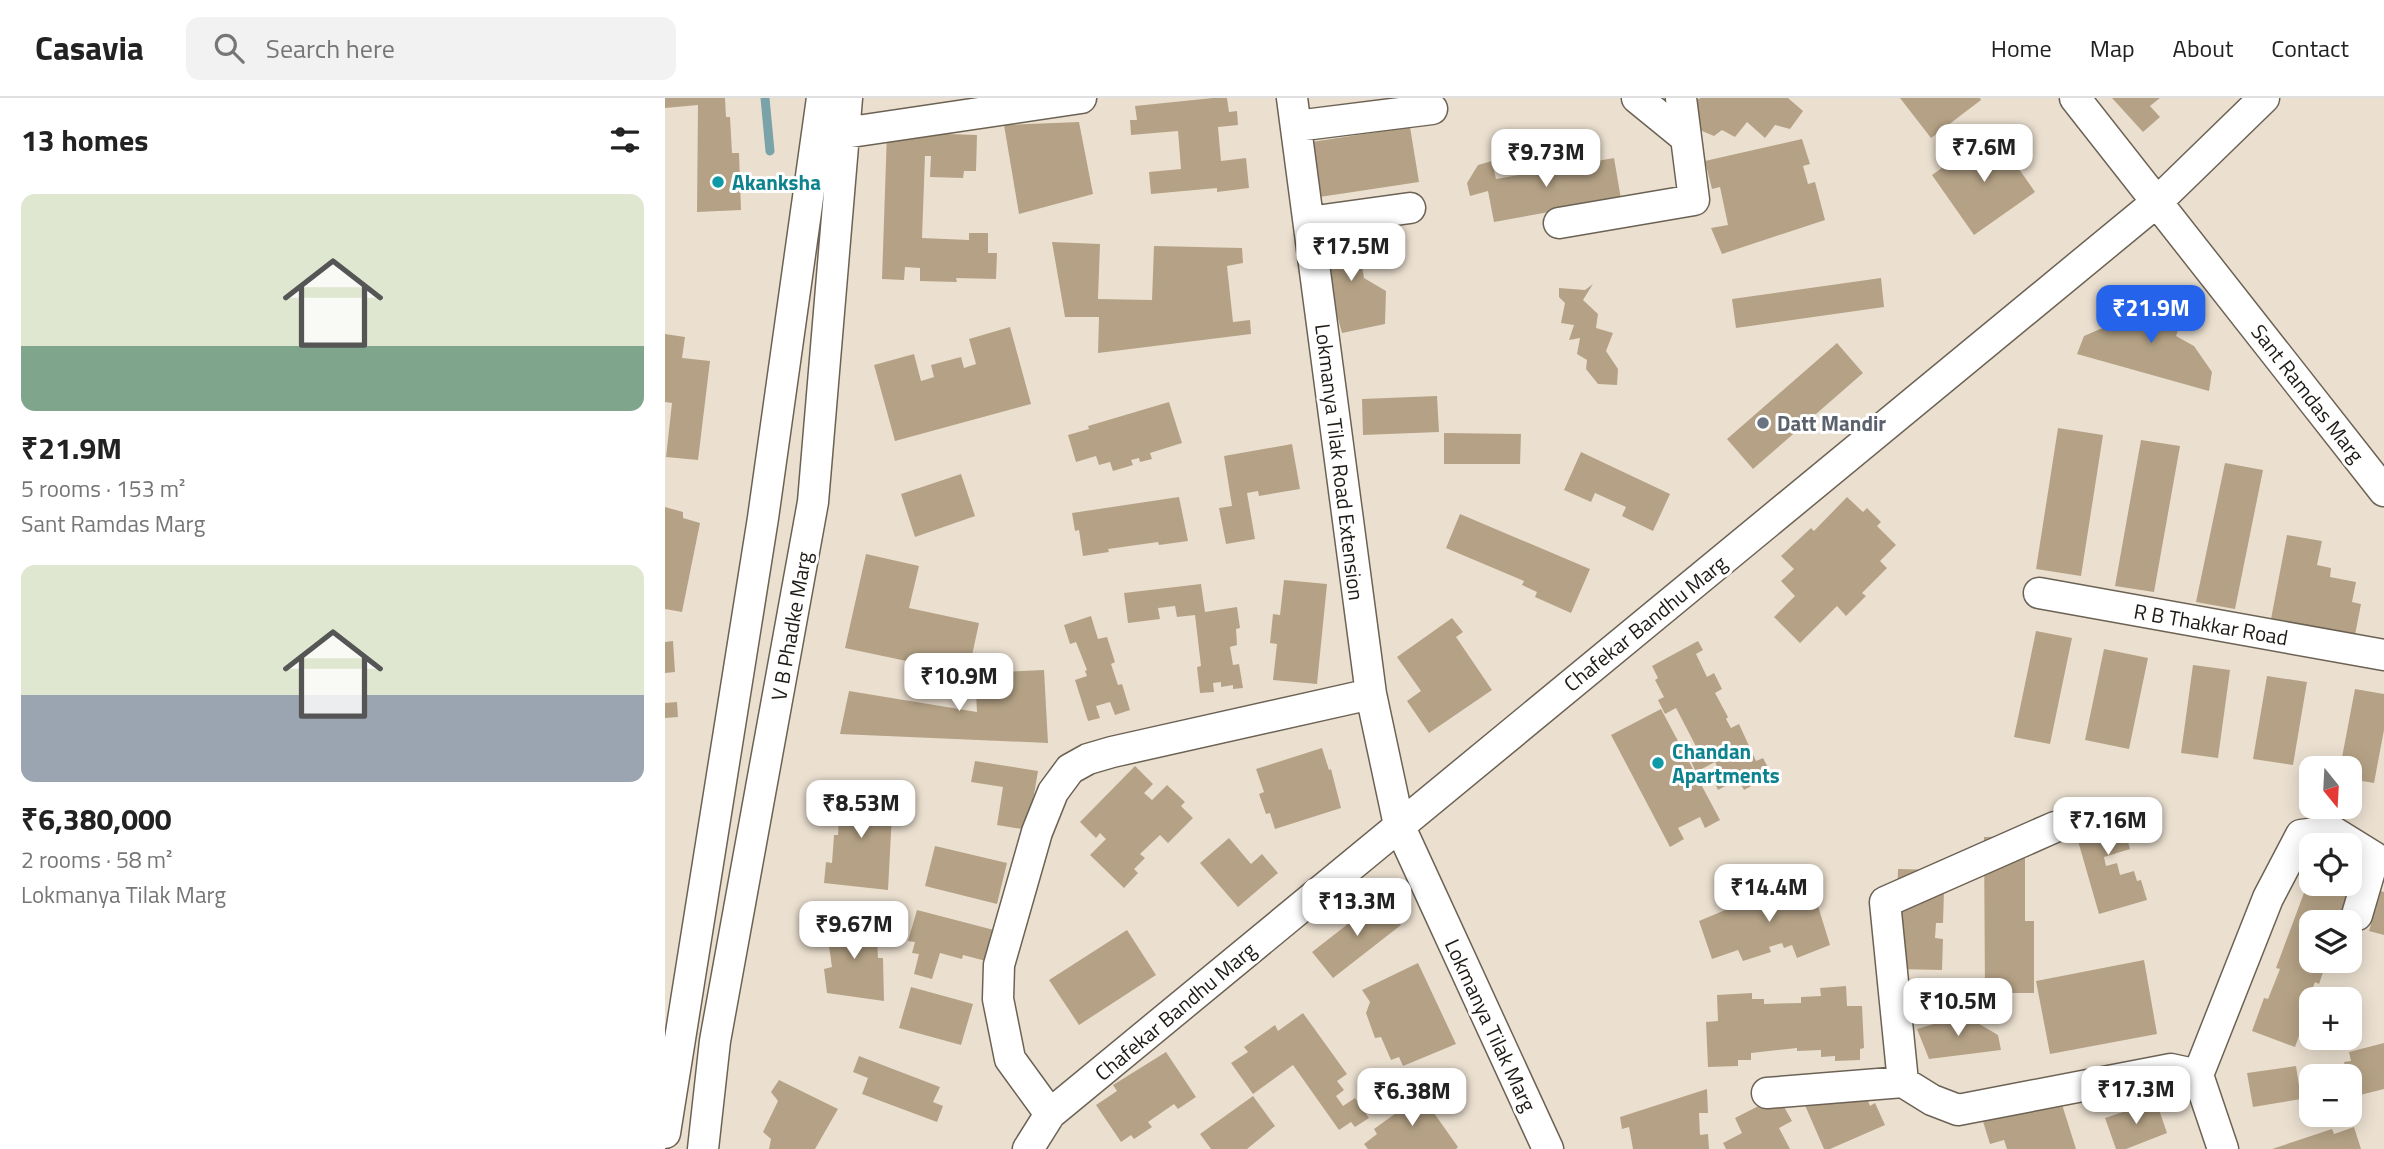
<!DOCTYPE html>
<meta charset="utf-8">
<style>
:root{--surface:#fff;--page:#f2f2f2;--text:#222;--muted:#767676;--line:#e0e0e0;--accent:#2563eb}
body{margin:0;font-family:"Titillium Web",sans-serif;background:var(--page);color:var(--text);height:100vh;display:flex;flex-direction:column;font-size:26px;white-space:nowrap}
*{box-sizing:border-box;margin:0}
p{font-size:23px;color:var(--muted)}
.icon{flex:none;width:38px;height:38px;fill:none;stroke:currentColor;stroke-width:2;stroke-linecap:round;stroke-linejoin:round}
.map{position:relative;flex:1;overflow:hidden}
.panel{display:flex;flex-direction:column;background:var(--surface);width:665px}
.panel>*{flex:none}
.needle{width:46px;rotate:162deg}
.tools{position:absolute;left:1634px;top:658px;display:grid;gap:14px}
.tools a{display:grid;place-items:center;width:63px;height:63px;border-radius:14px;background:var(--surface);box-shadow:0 4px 18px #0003;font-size:35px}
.price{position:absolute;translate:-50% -60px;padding:0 16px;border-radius:14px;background:#fff;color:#222;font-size:23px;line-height:46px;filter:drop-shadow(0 2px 4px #0008)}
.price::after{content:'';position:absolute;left:50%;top:42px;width:21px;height:16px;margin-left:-10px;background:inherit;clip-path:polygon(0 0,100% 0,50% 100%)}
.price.active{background:var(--accent);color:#fff}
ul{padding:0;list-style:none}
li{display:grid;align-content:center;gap:14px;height:371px;padding:0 21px}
li span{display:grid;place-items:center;height:217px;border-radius:14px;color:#555}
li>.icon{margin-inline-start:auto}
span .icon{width:126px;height:126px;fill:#fffc;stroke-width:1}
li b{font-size:30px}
h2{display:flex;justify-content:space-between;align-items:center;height:84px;padding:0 21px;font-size:30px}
header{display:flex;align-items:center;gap:42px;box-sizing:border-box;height:98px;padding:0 35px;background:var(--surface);border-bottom:2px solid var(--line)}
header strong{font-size:33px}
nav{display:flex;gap:38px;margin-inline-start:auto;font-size:24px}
.search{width:490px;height:63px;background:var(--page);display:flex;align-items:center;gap:18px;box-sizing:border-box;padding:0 24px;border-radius:14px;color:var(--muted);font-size:26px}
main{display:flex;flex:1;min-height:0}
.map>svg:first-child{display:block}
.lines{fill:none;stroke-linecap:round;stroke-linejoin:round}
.stream{stroke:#7aa2a9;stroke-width:9}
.building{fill:#b5a286}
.minor-casing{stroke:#6c6254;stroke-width:33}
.minor{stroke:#fff;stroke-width:30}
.culture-dot{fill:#0f9aa8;stroke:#fff;stroke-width:2.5}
.worship-dot{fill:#6b7280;stroke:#fff;stroke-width:2.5}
.labels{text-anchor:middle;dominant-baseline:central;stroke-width:6;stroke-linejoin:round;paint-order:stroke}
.culture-label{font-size:21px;font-weight:bold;fill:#0d838f;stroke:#fff;text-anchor:start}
.street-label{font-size:21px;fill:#1e1a15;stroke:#fff}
.worship-label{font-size:21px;font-weight:bold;fill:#5b616d;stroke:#fff;text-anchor:start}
</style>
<header>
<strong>Casavia</strong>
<div class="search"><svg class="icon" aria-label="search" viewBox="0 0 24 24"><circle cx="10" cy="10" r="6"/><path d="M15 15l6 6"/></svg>Search here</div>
<nav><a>Home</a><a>Map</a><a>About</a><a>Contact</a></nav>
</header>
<main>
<section class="panel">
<h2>13 homes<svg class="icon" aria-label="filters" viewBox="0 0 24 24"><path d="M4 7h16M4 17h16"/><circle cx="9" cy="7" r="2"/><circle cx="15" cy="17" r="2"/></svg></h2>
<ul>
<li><span style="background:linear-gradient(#dfe7d0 70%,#7fa58c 0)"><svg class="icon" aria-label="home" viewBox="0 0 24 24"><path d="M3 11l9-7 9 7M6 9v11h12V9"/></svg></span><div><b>₹21.9M</b><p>5 rooms · 153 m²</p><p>Sant Ramdas Marg</p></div></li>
<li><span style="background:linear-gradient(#dfe7d0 60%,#9aa5b1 0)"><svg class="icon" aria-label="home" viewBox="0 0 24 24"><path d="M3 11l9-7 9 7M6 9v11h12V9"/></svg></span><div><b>₹6,380,000</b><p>2 rooms · 58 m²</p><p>Lokmanya Tilak Marg</p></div></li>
</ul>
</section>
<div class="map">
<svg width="1719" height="1051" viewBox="0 0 1719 1051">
<rect width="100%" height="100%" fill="#ebe0d0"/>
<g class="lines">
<!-- stream -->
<path class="stream" d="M 100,0 L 105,53"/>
</g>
<!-- building -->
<path class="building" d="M 0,0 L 60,0 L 61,19 L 65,19 L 67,55 L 74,55 L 76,112 L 32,114 L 33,7 L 0,10 Z
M 548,0 L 562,0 L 564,14 L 572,13 L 573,27 L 553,29 L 556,63 L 581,60 L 584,90 L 552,94 L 552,90 L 486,96 L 484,74 L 516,71 L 513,33 L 466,37 L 465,22 L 472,22 L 470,8 Z
M 1036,0 L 1123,0 L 1138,13 L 1125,31 L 1110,27 L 1100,40 L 1082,24 L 1070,39 L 1057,32 L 1049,38 L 1025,28 L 1031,2 Z
M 1235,0 L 1315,0 L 1316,2 L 1266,40 Z
M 1447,0 L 1495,0 L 1485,8 L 1495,19 L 1478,34 Z
M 414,24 L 428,96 L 354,116 L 339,27 Z
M 745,29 L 754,84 L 648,100 L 640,45 Z
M 222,34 L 312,37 L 311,73 L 299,73 L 298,80 L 265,79 L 266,58 L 260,58 L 257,140 L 304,142 L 304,135 L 323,135 L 323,155 L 332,155 L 331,181 L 291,180 L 292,184 L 255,183 L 255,170 L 240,169 L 239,182 L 217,181 Z
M 1328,34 L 1370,94 L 1309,137 L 1267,77 Z
M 1137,41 L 1145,66 L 1138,68 L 1143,86 L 1150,84 L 1160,122 L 1057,156 L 1046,130 L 1063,127 L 1055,89 L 1047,91 L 1040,63 Z
M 949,60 L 956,101 L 829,124 L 823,93 L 805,98 L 802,85 L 813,67 L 827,63 L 831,81 Z
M 691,131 L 699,180 L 721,193 L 720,226 L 677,235 L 650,137 Z
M 387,144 L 435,146 L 433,201 L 487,202 L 489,148 L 577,150 L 578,165 L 562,168 L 568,224 L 585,222 L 586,236 L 433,255 L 434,219 L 400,219 Z
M 1216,180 L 1219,209 L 1071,230 L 1067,201 Z
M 928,186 L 918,202 L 933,216 L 931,230 L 948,235 L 941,253 L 953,271 L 952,287 L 933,286 L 921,271 L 922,262 L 912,256 L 915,240 L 904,242 L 909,227 L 896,225 L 900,205 L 894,199 L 894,190 L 920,192 Z
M 1502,190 L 1518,218 L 1511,238 L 1529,248 L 1547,274 L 1544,293 L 1412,256 L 1419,238 L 1449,225 L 1469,227 L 1475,206 Z
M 345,229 L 366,306 L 230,343 L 209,267 L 249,256 L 256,283 L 269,279 L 266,267 L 296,259 L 299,270 L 311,266 L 304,241 Z
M 0,236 L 20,239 L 17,260 L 45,263 L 33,362 L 1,359 L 7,305 L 0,304 Z
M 1172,245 L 1198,275 L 1088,371 L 1062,341 Z
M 772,298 L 774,334 L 698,337 L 697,301 Z
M 504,304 L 517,345 L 485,355 L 487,361 L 475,364 L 474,360 L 466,362 L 468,367 L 448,373 L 445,364 L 434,367 L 431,358 L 411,364 L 403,337 L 424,331 L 423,328 Z
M 1393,330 L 1438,337 L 1416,478 L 1371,471 Z
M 779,335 L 856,336 L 855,366 L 779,366 Z
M 1476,342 L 1515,348 L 1489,494 L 1450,488 Z
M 627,346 L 635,391 L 594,398 L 593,393 L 582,395 L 590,441 L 561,446 L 554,410 L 567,408 L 559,358 Z
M 916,354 L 1005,396 L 988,433 L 957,418 L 961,409 L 930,395 L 926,404 L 899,392 Z
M 1560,365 L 1598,372 L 1570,511 L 1531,504 Z
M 296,376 L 310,418 L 250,439 L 236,396 Z
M 514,399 L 523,443 L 494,447 L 493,444 L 443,451 L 444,454 L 418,458 L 414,432 L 410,433 L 407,415 Z
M 1182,399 L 1198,414 L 1202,410 L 1216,424 L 1212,428 L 1231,447 L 1215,463 L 1222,470 L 1197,495 L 1201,498 L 1181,518 L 1172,508 L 1135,545 L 1109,519 L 1130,498 L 1116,483 L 1129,471 L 1116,458 L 1146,430 L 1149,433 Z
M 0,409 L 18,414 L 18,420 L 35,425 L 17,514 L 0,511 Z
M 795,416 L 925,471 L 906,515 L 870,499 L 872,494 L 857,487 L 859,483 L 781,450 Z
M 1622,437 L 1657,443 L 1652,467 L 1666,470 L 1665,479 L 1691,484 L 1687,504 L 1696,506 L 1690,537 L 1606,521 Z
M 201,456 L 254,468 L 244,510 L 314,525 L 303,576 L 180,550 Z
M 619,482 L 662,486 L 652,586 L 608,582 L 612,546 L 605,545 L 608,516 L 615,517 Z
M 536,486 L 540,514 L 572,509 L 575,530 L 571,531 L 572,547 L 565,549 L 568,567 L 574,566 L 578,590 L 568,591 L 568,587 L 556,589 L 556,584 L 548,585 L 549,594 L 535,595 L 532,569 L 536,568 L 530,517 L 512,519 L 510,508 L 493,510 L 495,521 L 463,525 L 459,495 Z
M 426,518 L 433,541 L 442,539 L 450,564 L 446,566 L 453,587 L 457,586 L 465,612 L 450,617 L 445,604 L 431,608 L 435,620 L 423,623 L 410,582 L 422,578 L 420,573 L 422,572 L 411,544 L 405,546 L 399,527 Z
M 787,520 L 798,534 L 791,539 L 827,592 L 764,635 L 742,603 L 756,593 L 732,559 Z
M 1371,533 L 1407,540 L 1385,646 L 1349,639 Z
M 8,543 L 10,574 L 0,575 L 0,544 Z
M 1033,543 L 1038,552 L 1031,556 L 1042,579 L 1049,575 L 1057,591 L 1050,595 L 1063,619 L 1061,621 L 1066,630 L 1074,626 L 1091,663 L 1098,660 L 1107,677 L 1079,692 L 1073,681 L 1053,692 L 1047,679 L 1055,675 L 1050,664 L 1031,674 L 1025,661 L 1035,656 L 1011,610 L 1000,616 L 993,602 L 999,599 L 990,582 L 993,580 L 987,568 Z
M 1439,551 L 1483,560 L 1464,651 L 1420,642 Z
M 1528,567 L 1565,572 L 1553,660 L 1516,655 Z
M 379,572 L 383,645 L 175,636 L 184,593 L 312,614 L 310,575 Z
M 1602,578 L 1642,584 L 1628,667 L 1588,661 Z
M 1690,591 L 1719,596 L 1719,632 L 1709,685 L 1685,681 L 1685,670 L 1675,670 Z
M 12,604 L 13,619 L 0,620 L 0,605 Z
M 996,611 L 1055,722 L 1040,730 L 1035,719 L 1013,730 L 1019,741 L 1005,749 L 946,637 Z
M 657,650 L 664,672 L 666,671 L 676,710 L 610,731 L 605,715 L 601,716 L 594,696 L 599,694 L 591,671 Z
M 310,663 L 373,673 L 363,732 L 332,727 L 338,689 L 306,684 Z
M 470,668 L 488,686 L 479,695 L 487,702 L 502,687 L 520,704 L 516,708 L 528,720 L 503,745 L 495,737 L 475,756 L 480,760 L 469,771 L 473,775 L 459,790 L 425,757 L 441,741 L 435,735 L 431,740 L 415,724 Z
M 171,691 L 228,697 L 223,792 L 159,785 L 161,764 L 167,765 L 169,737 L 173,737 L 174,721 L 168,720 Z
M 1435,704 L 1438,713 L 1461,707 L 1466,723 L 1461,724 L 1464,736 L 1461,737 L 1465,751 L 1439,759 L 1441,768 L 1452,765 L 1455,777 L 1469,773 L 1472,783 L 1476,782 L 1482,802 L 1434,816 L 1407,722 L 1426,717 L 1424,707 Z
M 1364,738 L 1364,759 L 1360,759 L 1360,823 L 1369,823 L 1369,895 L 1320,895 L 1319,739 Z
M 564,740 L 586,766 L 597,756 L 613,775 L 573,809 L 535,765 Z
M 270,748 L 342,765 L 332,806 L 260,788 Z
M 1233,771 L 1273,772 L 1279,793 L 1278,825 L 1271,825 L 1270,840 L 1278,841 L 1277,872 L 1230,871 Z
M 1646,776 L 1647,786 L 1685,786 L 1685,776 L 1689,777 L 1684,790 L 1689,792 L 1678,820 L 1675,819 L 1673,824 L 1647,824 L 1647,863 L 1662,863 L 1654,886 L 1650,884 L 1640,910 L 1644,911 L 1630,949 L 1587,933 L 1599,900 L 1603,901 L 1615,871 L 1611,870 Z
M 1141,778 L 1147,796 L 1149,795 L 1165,847 L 1132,860 L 1127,847 L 1119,850 L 1117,845 L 1104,849 L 1106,854 L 1078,863 L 1073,852 L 1047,861 L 1034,823 Z
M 1716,793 L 1719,794 L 1719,837 L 1704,833 Z
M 715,801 L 736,827 L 668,880 L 647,854 Z
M 252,812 L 329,832 L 321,863 L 298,857 L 297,861 L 275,855 L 267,881 L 249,876 L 254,856 L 247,855 L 250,844 L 243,843 Z
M 151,826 L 217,829 L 218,841 L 212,842 L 213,860 L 218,860 L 219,903 L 162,895 L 159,871 L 167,869 L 163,841 L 154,842 Z
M 462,832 L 491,877 L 414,927 L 384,882 Z
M 1479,862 L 1492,936 L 1385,956 L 1371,883 Z
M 753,865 L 791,946 L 738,968 L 734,959 L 726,962 L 716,939 L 710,940 L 701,915 L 705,904 L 697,892 Z
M 1181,888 L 1182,908 L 1197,908 L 1199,950 L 1195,951 L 1195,962 L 1170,963 L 1170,958 L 1156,959 L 1156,952 L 1132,953 L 1132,950 L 1086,955 L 1086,962 L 1073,962 L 1073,968 L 1043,969 L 1041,924 L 1053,923 L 1052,897 L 1087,895 L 1087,901 L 1099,901 L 1099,906 L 1136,905 L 1136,899 L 1156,898 L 1155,890 Z
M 246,889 L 308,906 L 296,947 L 234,930 Z
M 638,915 L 682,976 L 672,983 L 679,992 L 671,998 L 678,1008 L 690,1000 L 704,1020 L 690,1029 L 686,1024 L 674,1032 L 628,967 L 588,996 L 566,965 L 583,954 L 579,949 L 610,927 L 613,933 Z
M 1299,917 L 1333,937 L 1336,952 L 1264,961 L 1252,931 Z
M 1719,945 L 1719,991 L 1687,999 L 1685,978 L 1682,978 L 1679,964 L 1686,963 L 1684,954 Z
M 501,954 L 531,999 L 513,1011 L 509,1006 L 483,1024 L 487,1029 L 469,1041 L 466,1037 L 456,1044 L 431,1007 L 452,993 L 448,987 Z
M 194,958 L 275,989 L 268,1004 L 278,1008 L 272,1024 L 197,996 L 203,980 L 188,974 Z
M 1631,968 L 1636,1001 L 1588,1009 L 1582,975 Z
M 114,982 L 173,1011 L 150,1051 L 104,1051 L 106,1041 L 98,1034 L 113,1003 L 106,994 Z
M 753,988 L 762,999 L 759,1001 L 793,1049 L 791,1051 L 703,1051 L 699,1046 L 712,1036 L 709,1031 L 745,1005 L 740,997 Z
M 1042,991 L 1043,1015 L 1034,1015 L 1035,1037 L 1043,1036 L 1044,1051 L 968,1051 L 964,1029 L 957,1031 L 955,1019 Z
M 1200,995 L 1205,1008 L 1210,1005 L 1220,1027 L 1165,1051 L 1159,1051 L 1139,1005 Z
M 588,998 L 610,1028 L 582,1051 L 546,1051 L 535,1036 Z
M 1113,998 L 1127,1023 L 1114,1030 L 1125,1051 L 1061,1051 L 1058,1045 L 1077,1035 L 1070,1020 Z
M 1395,1000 L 1411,1051 L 1342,1051 L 1339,1042 L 1325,1046 L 1315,1014 L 1332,1009 L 1335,1020 Z
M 1491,1003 L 1502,1035 L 1461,1051 L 1451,1051 L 1440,1020 Z
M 1689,1029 L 1696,1051 L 1607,1051 L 1667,1031 L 1669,1036 Z"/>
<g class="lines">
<!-- minor casing -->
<g class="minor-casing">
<path id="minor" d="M 627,0 L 706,596 L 734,727 L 883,1051
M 972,0 L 1021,40
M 1410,0 L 1719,393
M 631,28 L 767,11
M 160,31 L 179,35 L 416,0
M 644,124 L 745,110
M 894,125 L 1029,102 L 1016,0
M 1374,495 L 1719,557
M 1533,977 L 1603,800 L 1636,737 L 1667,733 L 1709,759 L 1692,817
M 1238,984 L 1220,804 L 1390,729
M 1102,995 L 1238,984 L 1267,1002 L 1293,1012 L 1506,971 L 1533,977 L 1558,1051
M 385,1016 L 345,961 L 333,901 L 334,867 L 372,734 L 388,694 L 405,671 L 423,661 L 447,654 L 706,596
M 0,1035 L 98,420 L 157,0
M 38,1051 L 50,943 L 148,404 L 182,0
M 363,1051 L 385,1016 L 1493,103 L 1599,0"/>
</g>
<!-- minor -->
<use href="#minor" class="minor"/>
</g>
<!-- markers -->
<g class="culture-dot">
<circle cx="53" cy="84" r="7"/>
<circle cx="993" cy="665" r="7"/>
</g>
<circle class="worship-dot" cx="1098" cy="325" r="7"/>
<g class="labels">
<!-- culture labels -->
<g class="culture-label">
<text x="67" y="84">Akanksha</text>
<text x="1007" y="653">Chandan<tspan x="1007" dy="24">Apartments</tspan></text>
</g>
<!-- street labels -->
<g class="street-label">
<text transform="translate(1643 295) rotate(52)">Sant Ramdas Marg</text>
<text transform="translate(675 364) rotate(83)">Lokmanya Tilak Road Extension</text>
<text transform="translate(980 525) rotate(-39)">Chafekar Bandhu Marg</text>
<text transform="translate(1546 526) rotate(10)">R B Thakkar Road</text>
<text transform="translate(126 528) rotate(-80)">V B Phadke Marg</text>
<text transform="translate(510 913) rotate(-40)">Chafekar Bandhu Marg</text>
<text transform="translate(826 927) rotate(65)">Lokmanya Tilak Marg</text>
</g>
<!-- worship labels -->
<g class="worship-label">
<text x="1112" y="325">Datt Mandir</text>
</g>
</g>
</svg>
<div class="tools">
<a><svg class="needle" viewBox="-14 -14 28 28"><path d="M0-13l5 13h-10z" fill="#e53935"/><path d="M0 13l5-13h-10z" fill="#767676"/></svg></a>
<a><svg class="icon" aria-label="locate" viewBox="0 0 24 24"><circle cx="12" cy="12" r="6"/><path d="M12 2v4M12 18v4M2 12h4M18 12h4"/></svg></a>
<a><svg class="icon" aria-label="layers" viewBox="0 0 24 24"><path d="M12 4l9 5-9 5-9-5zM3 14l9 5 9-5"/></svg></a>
<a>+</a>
<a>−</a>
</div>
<b class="price" style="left:1319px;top:86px">₹7.6M</b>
<b class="price" style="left:881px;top:91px">₹9.73M</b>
<b class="price" style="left:686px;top:185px">₹17.5M</b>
<b class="price active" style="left:1486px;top:247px">₹21.9M</b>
<b class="price" style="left:294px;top:615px">₹10.9M</b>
<b class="price" style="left:196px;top:742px">₹8.53M</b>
<b class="price" style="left:1443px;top:759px">₹7.16M</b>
<b class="price" style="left:1104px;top:826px">₹14.4M</b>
<b class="price" style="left:692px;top:840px">₹13.3M</b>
<b class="price" style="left:189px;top:863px">₹9.67M</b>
<b class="price" style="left:1293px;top:940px">₹10.5M</b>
<b class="price" style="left:1471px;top:1028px">₹17.3M</b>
<b class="price" style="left:747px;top:1030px">₹6.38M</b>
</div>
</main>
